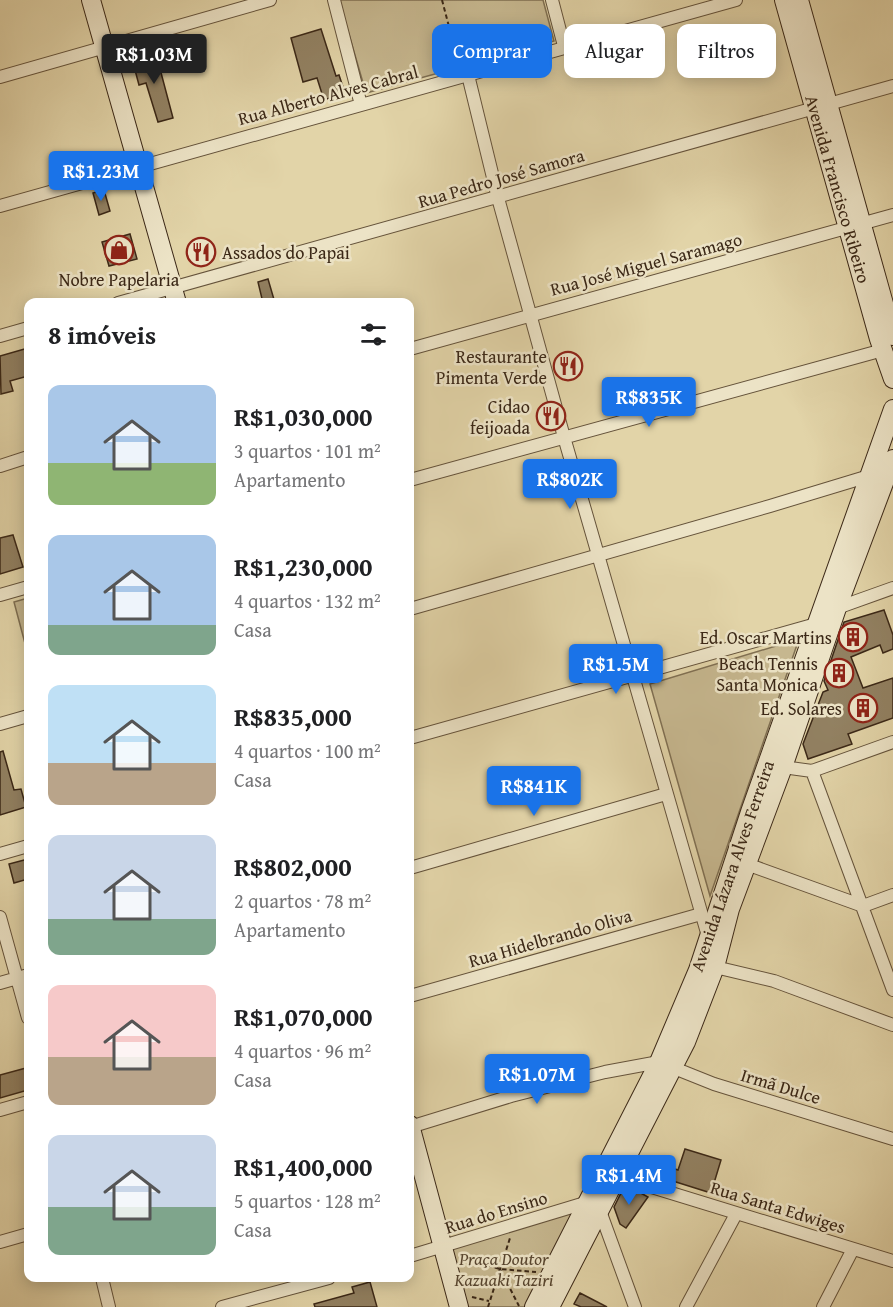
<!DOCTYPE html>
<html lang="pt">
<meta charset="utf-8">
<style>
:root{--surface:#fff;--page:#f2f2f2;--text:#202124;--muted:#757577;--accent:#1a73e8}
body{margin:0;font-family:"Gentium Book Plus",serif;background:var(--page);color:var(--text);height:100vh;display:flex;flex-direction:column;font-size:22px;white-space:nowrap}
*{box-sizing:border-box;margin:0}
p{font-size:20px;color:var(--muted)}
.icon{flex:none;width:33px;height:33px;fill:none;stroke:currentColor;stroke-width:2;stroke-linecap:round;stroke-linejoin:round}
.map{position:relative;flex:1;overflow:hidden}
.drawer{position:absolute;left:24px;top:298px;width:390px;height:984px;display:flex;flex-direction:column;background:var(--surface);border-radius:12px;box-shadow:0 3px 15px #0003}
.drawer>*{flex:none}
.banner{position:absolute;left:432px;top:24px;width:370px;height:54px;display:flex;gap:12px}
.price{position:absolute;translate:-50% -51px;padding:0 14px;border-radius:6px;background:var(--accent);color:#fff;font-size:20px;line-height:39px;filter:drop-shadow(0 2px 3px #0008)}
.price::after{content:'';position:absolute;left:50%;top:36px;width:18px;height:14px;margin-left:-9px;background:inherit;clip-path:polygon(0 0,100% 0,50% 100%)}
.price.active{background:#222;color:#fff}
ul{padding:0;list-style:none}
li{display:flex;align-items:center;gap:18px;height:150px;padding:0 24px}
li span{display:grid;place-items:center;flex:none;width:168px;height:120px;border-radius:12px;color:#555}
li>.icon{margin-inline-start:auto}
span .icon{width:72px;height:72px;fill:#fffc;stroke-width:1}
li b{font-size:26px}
h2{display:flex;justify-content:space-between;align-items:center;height:72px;padding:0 24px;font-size:26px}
.pill{padding:0 21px;border-radius:12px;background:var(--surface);box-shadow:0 3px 15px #0003;font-size:21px;line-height:54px}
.pill.active{background:var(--accent);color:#fff}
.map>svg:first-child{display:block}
.green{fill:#c6b78f;stroke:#807053;stroke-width:1.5}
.building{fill:#928162;stroke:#3b2817;stroke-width:1.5}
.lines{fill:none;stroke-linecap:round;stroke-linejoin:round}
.street-casing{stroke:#65533b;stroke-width:14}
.secondary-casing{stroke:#3b2817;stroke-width:20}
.path{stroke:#3b2817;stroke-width:2;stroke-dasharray:4.5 3;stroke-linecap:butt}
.street{stroke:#ece3c6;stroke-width:12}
.secondary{stroke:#ece3c6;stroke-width:18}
.labels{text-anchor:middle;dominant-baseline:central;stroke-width:5;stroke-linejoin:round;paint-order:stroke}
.street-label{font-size:18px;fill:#3b2817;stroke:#ece3c6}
.poi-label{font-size:18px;fill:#3b2817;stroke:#ece3c6;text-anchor:end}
.park-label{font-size:18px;font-style:italic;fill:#57452f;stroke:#ece3c6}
</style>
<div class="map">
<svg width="893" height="1307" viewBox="0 0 893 1307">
<rect width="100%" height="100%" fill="#e2d4a8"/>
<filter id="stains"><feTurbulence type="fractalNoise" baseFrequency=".00333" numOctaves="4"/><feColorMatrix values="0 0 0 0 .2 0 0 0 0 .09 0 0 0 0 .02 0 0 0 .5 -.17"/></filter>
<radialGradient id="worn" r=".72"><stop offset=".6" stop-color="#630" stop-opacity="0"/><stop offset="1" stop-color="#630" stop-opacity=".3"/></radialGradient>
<!-- green -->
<path class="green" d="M 339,0 L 543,0 L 554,41 L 366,93 Z
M 28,598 L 28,650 L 27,651 L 14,602 Z
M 799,639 L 710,896 L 650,684 Z
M 584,1203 L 528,1307 L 458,1307 L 443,1247 Z"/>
<!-- building -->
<path class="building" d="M 321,29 L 336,76 L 339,75 L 345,93 L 324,100 L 317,78 L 303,82 L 291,38 Z
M 155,50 L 173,118 L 158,122 L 146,83 L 139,85 L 135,70 L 142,68 L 138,55 Z
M 104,190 L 110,211 L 99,215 L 93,193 Z
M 130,234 L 137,259 L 109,266 L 102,242 Z
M 268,279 L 275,303 L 263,303 L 258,282 Z
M 28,348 L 28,376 L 10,381 L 13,391 L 1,394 L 0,356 Z
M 13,535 L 23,567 L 0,574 L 0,538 Z
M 884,610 L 893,635 L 893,649 L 883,653 L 880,645 L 851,657 L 863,688 L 893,678 L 893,718 L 848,734 L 852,744 L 808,759 L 803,744 L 823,692 L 828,690 L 824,681 L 844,622 Z
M 3,751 L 14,790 L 21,789 L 26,807 L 0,815 L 0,752 Z
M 28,859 L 28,879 L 14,883 L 9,864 Z
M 26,1068 L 28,1090 L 0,1098 L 0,1075 Z
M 685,1149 L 721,1160 L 711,1193 L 641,1171 L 645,1159 L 678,1170 Z
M 622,1191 L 639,1192 L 648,1197 L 626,1228 L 620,1224 L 614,1207 Z
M 370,1282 L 377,1307 L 315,1307 L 314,1304 L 354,1293 L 352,1287 Z
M 580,1293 L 607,1307 L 581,1307 L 574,1304 Z"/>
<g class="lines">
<!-- street casing -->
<g class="street-casing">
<path id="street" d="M 334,0 L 361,105
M 552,0 L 564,46
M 468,75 L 498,198 L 564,437 L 708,936
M 0,77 L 270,0
M 0,206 L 736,0
M 118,303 L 893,86
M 0,336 L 28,328
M 410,349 L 893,215
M 0,466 L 28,457
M 410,480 L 883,350
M 0,595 L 28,587
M 837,608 L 893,588
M 410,609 L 770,506 L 869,476
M 0,724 L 28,716
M 410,738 L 816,624
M 783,767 L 812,771 L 893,742
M 812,771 L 893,990
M 0,854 L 28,846
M 741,862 L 863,906 L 893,895
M 410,868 L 666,794
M 0,917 L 28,1018
M 715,967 L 774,981 L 893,1025
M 0,983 L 28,975
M 410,996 L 701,914
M 0,1110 L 28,1102
M 410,1127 L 511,1096 L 605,1072 L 659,1062 L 714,1084 L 893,1139
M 619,1177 L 893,1261
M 0,1242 L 28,1234
M 410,1256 L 585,1203 L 600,1211 L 635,1307
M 102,1278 L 109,1307
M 222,1307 L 329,1278
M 686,1307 L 736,1214
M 823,1307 L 853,1249"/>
</g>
<!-- secondary casing -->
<g class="secondary-casing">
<path id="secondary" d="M 91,0 L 177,303
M 784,0 L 879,339 L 893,379
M 799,0 L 893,336
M 410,1125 L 459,1307
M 534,1307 L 659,1062 L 698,970 L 750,812 L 893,409
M 550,1307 L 686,1042 L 715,967 L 730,909 L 783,767 L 837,608 L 893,459"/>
</g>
<!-- path -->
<path class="path" d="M 442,0 L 459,65
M 466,1259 L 500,1269 L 536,1272
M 460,1261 L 466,1259 L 469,1251
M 500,1269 L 519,1306
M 472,1297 L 489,1301
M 488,1307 L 510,1238"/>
<!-- street -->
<use href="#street" class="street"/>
<!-- secondary -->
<use href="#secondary" class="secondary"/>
</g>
<!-- icons -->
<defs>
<g id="shop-ring" transform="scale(1.5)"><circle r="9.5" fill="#ece3c6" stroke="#8f2418" stroke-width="1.5"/><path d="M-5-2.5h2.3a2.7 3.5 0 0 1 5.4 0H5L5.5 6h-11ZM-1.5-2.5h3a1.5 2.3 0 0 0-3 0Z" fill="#8f2418"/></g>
<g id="restaurant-ring" transform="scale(1.5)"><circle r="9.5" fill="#ece3c6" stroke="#8f2418" stroke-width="1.5"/><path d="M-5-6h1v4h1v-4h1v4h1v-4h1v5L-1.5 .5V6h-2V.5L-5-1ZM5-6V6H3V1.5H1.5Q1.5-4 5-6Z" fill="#8f2418"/></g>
<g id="building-ring" transform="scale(1.5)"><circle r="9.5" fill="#ece3c6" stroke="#8f2418" stroke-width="1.5"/><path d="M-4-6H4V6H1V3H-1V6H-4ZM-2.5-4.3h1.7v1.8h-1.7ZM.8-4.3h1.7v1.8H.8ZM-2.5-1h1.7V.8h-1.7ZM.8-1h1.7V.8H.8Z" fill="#8f2418"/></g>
</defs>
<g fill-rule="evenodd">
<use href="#shop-ring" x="119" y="250"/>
<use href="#restaurant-ring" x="201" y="252"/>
<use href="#restaurant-ring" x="568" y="366"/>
<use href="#restaurant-ring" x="551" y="416"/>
<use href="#building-ring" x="853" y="637"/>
<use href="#building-ring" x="839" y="673"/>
<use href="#building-ring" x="863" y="708"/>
</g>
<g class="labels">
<!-- street labels -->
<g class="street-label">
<text transform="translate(328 95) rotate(-15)">Rua Alberto Alves Cabral</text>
<text transform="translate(501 178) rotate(-16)">Rua Pedro José Samora</text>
<text transform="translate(838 189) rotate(74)">Avenida Francisco Ribeiro</text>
<text transform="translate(646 264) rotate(-15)">Rua José Miguel Saramago</text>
<text transform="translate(732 866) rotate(-71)">Avenida Lázara Alves Ferreira</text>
<text transform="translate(550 938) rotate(-16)">Rua Hidelbrando Oliva</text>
<text transform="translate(781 1086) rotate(17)">Irmã Dulce</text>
<text transform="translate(778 1207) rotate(17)">Rua Santa Edwiges</text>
<text transform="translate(496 1212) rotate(-17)">Rua do Ensino</text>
</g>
<!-- poi labels -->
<g class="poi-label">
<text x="222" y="252" text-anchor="start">Assados do Papai</text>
<text x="119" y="279" text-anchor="middle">Nobre Papelaria</text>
<text x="547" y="356">Restaurante<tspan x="547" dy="21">Pimenta Verde</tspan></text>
<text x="530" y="406">Cidao<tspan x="530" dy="21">feijoada</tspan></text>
<text x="832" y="637">Ed. Oscar Martins</text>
<text x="818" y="663">Beach Tennis<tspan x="818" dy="21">Santa Monica</tspan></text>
<text x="842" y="708">Ed. Solares</text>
</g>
<!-- park labels -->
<g class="park-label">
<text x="504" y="1258">Praça Doutor<tspan x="504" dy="21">Kazuaki Taziri</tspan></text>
</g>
</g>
<rect width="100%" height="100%" filter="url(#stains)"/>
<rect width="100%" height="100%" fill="url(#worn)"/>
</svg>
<b class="price active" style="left:154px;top:85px">R$1.03M</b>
<b class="price" style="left:101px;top:202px">R$1.23M</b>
<b class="price" style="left:649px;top:428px">R$835K</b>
<b class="price" style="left:570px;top:510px">R$802K</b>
<b class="price" style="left:616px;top:695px">R$1.5M</b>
<b class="price" style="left:534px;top:817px">R$841K</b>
<b class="price" style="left:537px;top:1105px">R$1.07M</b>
<b class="price" style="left:629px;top:1206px">R$1.4M</b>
<div class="banner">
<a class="pill active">Comprar</a>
<a class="pill">Alugar</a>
<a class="pill">Filtros</a>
</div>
<section class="drawer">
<h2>8 imóveis<svg class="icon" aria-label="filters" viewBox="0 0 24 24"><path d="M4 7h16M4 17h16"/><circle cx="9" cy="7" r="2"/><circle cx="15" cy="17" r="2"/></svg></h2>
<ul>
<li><span style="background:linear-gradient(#a9c7e8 65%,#8fb573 0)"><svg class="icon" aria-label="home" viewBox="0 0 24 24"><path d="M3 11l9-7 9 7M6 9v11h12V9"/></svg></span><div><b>R$1,030,000</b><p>3 quartos · 101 m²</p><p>Apartamento</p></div></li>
<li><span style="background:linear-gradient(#a9c7e8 75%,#7fa58c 0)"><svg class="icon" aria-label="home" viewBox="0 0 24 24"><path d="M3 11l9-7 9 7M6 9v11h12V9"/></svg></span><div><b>R$1,230,000</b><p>4 quartos · 132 m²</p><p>Casa</p></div></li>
<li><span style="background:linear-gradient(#bfe0f5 65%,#b9a48a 0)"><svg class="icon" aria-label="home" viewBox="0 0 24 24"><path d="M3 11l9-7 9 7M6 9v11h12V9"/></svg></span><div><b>R$835,000</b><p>4 quartos · 100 m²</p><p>Casa</p></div></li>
<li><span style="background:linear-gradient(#c9d6e8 70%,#7fa58c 0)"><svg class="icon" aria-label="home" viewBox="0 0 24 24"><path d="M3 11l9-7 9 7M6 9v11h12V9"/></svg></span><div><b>R$802,000</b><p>2 quartos · 78 m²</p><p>Apartamento</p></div></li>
<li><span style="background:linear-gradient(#f6c9c9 60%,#b9a48a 0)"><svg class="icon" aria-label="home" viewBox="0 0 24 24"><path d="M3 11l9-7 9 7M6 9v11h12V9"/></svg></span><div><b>R$1,070,000</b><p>4 quartos · 96 m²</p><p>Casa</p></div></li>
<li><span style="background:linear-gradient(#c9d6e8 60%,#7fa58c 0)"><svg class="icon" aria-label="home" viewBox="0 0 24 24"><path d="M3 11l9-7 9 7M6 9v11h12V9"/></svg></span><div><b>R$1,400,000</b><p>5 quartos · 128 m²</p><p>Casa</p></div></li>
</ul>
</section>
</div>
